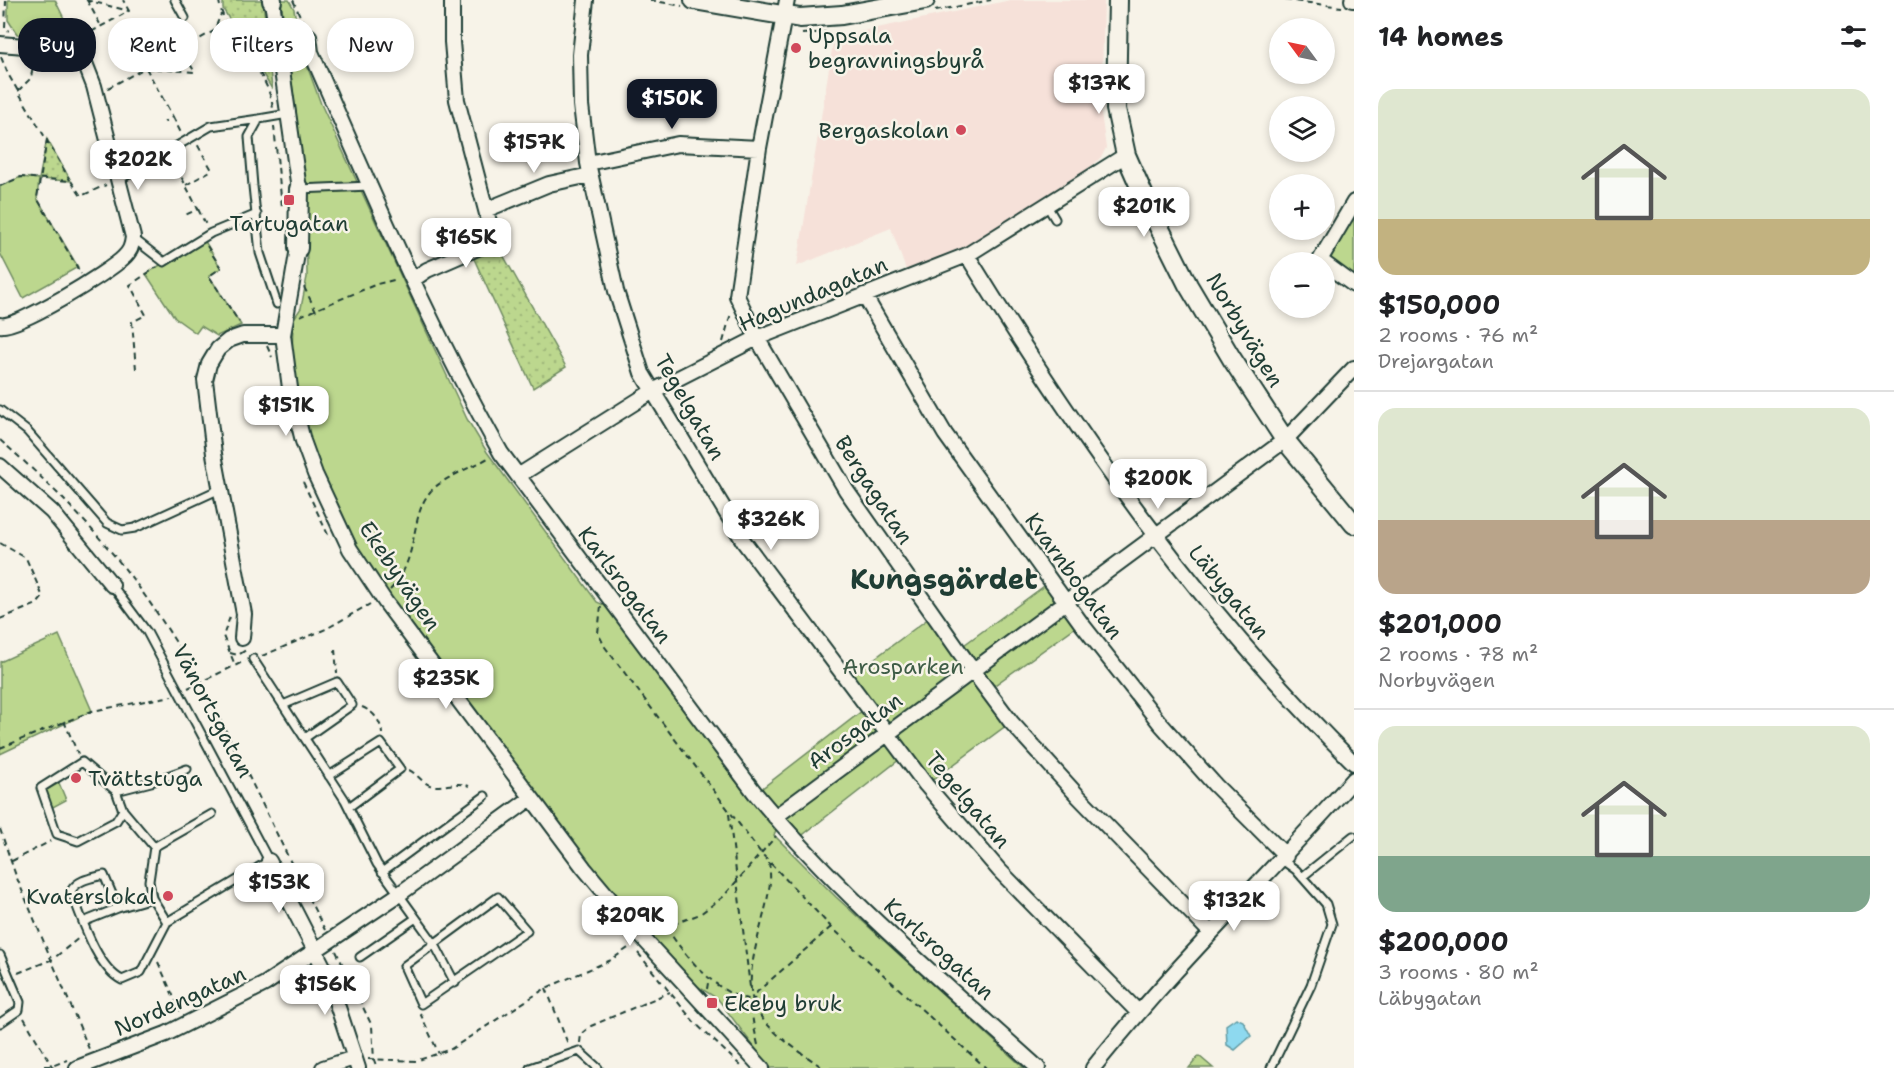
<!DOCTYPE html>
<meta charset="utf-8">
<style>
:root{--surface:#fff;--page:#f2f2f2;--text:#202124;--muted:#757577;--line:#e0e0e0;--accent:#111827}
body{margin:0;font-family:"Shantell Sans",sans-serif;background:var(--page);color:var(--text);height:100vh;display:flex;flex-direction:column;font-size:22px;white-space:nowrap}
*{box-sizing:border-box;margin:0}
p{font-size:20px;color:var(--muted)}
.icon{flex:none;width:33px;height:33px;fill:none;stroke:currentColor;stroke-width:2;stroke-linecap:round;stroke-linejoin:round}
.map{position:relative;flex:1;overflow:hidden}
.panel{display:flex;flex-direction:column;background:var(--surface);width:540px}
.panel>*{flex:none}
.banner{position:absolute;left:18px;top:18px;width:570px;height:54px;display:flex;gap:12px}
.needle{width:39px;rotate:303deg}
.buttons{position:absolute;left:1269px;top:18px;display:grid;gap:12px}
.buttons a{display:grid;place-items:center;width:66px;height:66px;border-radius:50%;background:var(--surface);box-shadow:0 3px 9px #0003;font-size:30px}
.price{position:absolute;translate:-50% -51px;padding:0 14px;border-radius:12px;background:#fff;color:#222;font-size:20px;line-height:39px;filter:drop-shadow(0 2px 3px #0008)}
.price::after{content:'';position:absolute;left:50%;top:36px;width:18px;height:14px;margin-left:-9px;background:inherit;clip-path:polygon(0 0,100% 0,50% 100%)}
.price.current{background:var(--accent);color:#fff}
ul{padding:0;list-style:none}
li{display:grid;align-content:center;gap:12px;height:318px;padding:0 24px}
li+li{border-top:2px solid var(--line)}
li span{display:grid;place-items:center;height:186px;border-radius:18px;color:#555}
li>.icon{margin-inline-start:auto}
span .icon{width:108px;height:108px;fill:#fffc;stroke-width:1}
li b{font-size:26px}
h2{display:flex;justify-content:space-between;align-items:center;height:72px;padding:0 24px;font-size:26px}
.pill{padding:0 21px;border-radius:24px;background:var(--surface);box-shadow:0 3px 9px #0003;font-size:21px;line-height:54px}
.pill.current{background:var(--accent);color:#fff}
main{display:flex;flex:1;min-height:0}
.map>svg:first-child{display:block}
.built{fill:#f6e1d9}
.grass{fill:url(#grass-dots);stroke:#6e8a61;stroke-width:1.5}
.green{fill:#bcd78e;stroke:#6e8a61;stroke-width:1.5}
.water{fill:#8ed9ef;stroke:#629ba4;stroke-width:1.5}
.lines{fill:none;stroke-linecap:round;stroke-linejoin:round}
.lane-casing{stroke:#1f3d34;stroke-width:11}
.street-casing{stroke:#1f3d34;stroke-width:18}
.secondary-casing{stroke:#1f3d34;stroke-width:22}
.path{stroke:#1f3d34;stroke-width:2;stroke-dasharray:6 4.5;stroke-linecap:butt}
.lane{stroke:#f7f3e8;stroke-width:7}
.street{stroke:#f7f3e8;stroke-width:14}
.secondary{stroke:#f7f3e8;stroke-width:18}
.poi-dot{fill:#d1495b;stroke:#f7f3e8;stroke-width:2}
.labels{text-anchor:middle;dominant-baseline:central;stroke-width:5;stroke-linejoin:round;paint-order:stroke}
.poi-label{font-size:22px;fill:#1f3d34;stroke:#f7f3e8;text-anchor:start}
.street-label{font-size:22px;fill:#1f3d34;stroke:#f7f3e8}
.park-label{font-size:22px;fill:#3e5c46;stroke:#f7f3e8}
.district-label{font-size:28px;font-weight:bold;fill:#1f3d34;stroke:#f7f3e8}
</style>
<main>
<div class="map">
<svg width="1354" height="1068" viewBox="0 0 1354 1068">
<defs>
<pattern id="grass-dots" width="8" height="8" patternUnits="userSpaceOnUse" patternTransform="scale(1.5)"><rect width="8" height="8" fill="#bcd78e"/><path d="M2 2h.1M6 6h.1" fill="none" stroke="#a1b97b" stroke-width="1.8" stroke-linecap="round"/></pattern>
</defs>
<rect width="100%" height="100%" fill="#f7f3e8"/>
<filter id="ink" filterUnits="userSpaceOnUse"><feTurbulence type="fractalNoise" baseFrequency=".0167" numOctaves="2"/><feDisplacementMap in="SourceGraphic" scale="12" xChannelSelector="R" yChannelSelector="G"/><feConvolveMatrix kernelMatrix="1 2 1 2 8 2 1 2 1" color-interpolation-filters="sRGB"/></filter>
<g filter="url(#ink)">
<!-- built -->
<path class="built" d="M 1011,0 L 1104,0 L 1101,113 L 1106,148 L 1102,156 L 1091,167 L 965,250 L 906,270 L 891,228 L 797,266 L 834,37 Z"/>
<!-- grass -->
<path class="grass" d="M 226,0 L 263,0 L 272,89 L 223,9 L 223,3 Z
M 47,139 L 71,181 L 39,179 Z
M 493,237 L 566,367 L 533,388 L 470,250 Z"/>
<!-- green -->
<path class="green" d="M 8,0 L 55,0 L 72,35 L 66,38 L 17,34 L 8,20 Z
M 281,0 L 289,0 L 294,9 L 301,49 L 321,104 L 467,419 L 487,452 L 597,602 L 606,606 L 748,797 L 776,830 L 774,835 L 836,897 L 1024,1068 L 770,1068 L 718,999 L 689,981 L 590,864 L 393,600 L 355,545 L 336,508 L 309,438 L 292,359 L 293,320 L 301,308 L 307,277 L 306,189 Z
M 21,177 L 39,179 L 37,198 L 78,267 L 23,298 L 0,253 L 0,186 Z
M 1354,210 L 1354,280 L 1326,260 Z
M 203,238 L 221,268 L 209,276 L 241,325 L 217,336 L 201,326 L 196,333 L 175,318 L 146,274 Z
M 1051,581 L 1081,623 L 988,690 L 1011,722 L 926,785 L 904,756 L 795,841 L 756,793 L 867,707 L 847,679 L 933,615 L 957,650 Z
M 59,635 L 92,711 L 0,754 L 0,662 Z
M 59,783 L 66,800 L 51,808 L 44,791 Z
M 1199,1056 L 1213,1068 L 1189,1068 Z"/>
<!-- water -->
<path class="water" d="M 1236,1018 L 1243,1021 L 1251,1036 L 1235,1050 L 1227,1045 L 1226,1025 Z"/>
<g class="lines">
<!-- lane casing -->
<g class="lane-casing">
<path id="lane" d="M 175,0 L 185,18
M 119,180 L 211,126 L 259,119
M 299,189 L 370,186
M 1046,204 L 1055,219
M 133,238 L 164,262 L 211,233 L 257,214
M 277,304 L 260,253 L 253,186 L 249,137 L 259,119 L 288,114
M 0,410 L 27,431 L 107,523 L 122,530 L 135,528 L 220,489
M 253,659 L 345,800 L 377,864 L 434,943 L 455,983
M 283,705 L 337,682 L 352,705 L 305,738
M 82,762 L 116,791 L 123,810 L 116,821 L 78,841 L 57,834 L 41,788 Z
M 329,776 L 381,743 L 400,769 L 349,807
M 116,791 L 151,782 L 187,769
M 123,810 L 154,847 L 212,814
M 382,872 L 485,796
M 1302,877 L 1353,836
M 498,897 L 527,931 L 421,1004 L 404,966 Z
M 152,898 L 149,881 L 154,847
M 118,908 L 152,898 L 167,922
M 83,922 L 118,908 L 104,875 C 92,878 78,879 71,891 C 82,918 96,967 122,980 L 141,972 L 167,922 L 269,861 L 147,632 L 112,585
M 0,955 L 20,1002 L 19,1010 L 0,1023
M 360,957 L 416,918
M 530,1068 L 579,1051 L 598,1068
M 1271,1068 L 1311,985 L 1332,924 L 1326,904 L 1296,870 L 1282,860"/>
</g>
<!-- street casing -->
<g class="street-casing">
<path id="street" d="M 586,0 L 580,55 L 581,105 L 588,163 L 616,291 L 642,373 L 744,542 L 926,785 L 999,870 L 1138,1012
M 787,0 L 759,148 L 737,296 L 757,338 L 846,490 L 973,671 L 1011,722 L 1078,796 L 1211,933
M 1352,0 L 1354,0
M 272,1 L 299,189
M 309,36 L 311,52 C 370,187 428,324 501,453 L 755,793 C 839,895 941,980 1038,1068
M 0,44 L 62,49 L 85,63 L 94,86 L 133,237 C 132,246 130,252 123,258 C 109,272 15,330 0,325
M 588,163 L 678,144 L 759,148
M 488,209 L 549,184 L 590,175
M 298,248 L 283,335 L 290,388 L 303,441 L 315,474 L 350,549 L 386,603 L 584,868 L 641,936 L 762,1068
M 967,255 C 1078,436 1202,614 1354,763
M 1323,262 L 1320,260 L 1354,202
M 1324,263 L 1354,285
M 414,279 L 427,270 L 489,243 L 493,237 L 457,100 L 452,42 L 452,0
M 864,295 L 945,434 L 1081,623 L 1159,722 L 1215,785 L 1286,856
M 0,466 L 52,512 L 112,585
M 518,476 L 653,391 L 757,338 L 967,255 L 1126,155
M 242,638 L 244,614 L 214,454 L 205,380 L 209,364 L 218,349 L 229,340 L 243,335 L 283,335
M 775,817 L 1285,440 L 1354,368
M 269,861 L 327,974 L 358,1068
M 77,1068 L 166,1034 L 265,984 L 398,895 L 531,798
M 323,1068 L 354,1058
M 1093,1068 C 1174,966 1268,876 1354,779"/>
</g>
<!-- secondary casing -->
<g class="secondary-casing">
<path id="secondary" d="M 272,0 L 272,1
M 694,0 L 800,18 L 842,15 L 925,0
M 1118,0 L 1116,109 L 1126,155 L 1148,205 L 1188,285 L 1232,359 L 1285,440 L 1354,524
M 298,248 L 299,189"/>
</g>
<!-- path -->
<path class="path" d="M 6,0 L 5,28 L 9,31
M 86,0 L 129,11
M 87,0 L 101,26
M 219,0 C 222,34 269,68 273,109
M 293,0 L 304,25
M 650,0 L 682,6
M 1285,0 L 1342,7
M 935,11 L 991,0
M 802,34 L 826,32
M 73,42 L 129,11 L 123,0
M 1,57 L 8,74 L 70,180
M 164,59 L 174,70
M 146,68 L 195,72 L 181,50
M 146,68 L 173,117 L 164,122
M 108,88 L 214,31 L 221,14
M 18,91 L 31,78 L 34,58
M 173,117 L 181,133
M 274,126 L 282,207
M 47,139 L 37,198 L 81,274
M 172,159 L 198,209 L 183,216
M 186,185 L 212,170 L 197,144
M 0,186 L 21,177 L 71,181 L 81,196 L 106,185
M 198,209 L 206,225
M 207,246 L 221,268 L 209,276 L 239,322
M 304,287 L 316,311
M 300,316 L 377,284 L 398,279
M 723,342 L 731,313
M 267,346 L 272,357
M 136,369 L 132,322 L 146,315 L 130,285 L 157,267
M 0,440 C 52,485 103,537 143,593 C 217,696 266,818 325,930
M 303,482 L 330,539
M 0,543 L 26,558 L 43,597 L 37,604 L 0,619
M 390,590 C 420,559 409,517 430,492 C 442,478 473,467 490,457
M 601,606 L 598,633 L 605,647 L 761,853 L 831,927 L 986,1068
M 230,617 L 223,636 L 235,665
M 335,649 L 337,673
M 230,653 L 238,655 L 246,650
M 262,656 L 326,629 L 370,604
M 188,688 L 245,661
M 362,707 C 374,712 381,721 382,734
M 64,721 L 78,754
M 0,748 L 92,711 L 172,696
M 409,770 C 418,774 423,785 434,786 C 445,787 458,781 469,786
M 729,814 L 750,987
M 0,829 L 16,876 L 89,1049
M 12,861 L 51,841
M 769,862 C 770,871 771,880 769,889 C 765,923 739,980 757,1011 C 772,1035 801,1052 823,1068
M 667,928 C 681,952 723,1002 754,999
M 653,932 L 700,914 L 723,897 L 776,836
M 336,951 L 372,1026 L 374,1060 L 377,1068
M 638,953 L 694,1022 L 741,1066
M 158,962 L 180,1011
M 18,973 L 53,959 L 80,937
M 546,988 L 568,1044
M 707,989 L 709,977
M 420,1013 L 439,1054
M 24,1018 L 53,1068
M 580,1043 L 581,1034 L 591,1026 L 670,992
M 758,1045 C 754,1026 748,1010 757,992 L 831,927
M 368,1059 L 416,1061 L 451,1049 L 546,988 L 611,960 L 631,946
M 44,1066 L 52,1066 L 67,1060"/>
<!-- lane -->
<use href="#lane" class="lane"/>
<!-- street -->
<use href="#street" class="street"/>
<!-- secondary -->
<use href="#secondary" class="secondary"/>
</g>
</g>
<!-- markers -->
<g class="poi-dot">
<circle cx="796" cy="48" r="6"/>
<circle cx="961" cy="130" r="6"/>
<rect x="283" y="194" width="12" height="12" rx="3"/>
<circle cx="76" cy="778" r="6"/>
<circle cx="168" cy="896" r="6"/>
<rect x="706" y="997" width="12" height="12" rx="3"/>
</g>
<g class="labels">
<!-- poi labels -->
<g class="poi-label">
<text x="808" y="35">Uppsala<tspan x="808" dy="25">begravningsbyrå</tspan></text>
<text x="949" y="130" text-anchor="end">Bergaskolan</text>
<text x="289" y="223" text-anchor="middle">Tartugatan</text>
<text x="88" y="778">Tvättstuga</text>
<text x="156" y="896" text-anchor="end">Kvaterslokal</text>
<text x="724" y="1003">Ekeby bruk</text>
</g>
<!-- street labels -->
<g class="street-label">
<text transform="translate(813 294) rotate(-23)">Hagundagatan</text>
<text transform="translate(1245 330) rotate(59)">Norbyvägen</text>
<text transform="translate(690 407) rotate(60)">Tegelgatan</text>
<text transform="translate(874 490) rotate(57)">Bergagatan</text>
<text transform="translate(400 576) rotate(56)">Ekebyvägen</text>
<text transform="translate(1074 576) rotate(54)">Kvarnbogatan</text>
<text transform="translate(625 585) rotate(53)">Karlsrogatan</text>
<text transform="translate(1229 592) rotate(51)">Läbygatan</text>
<text transform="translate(213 711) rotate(62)">Vänortsgatan</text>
<text transform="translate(855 731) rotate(-37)">Arosgatan</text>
<text transform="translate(968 800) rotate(50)">Tegelgatan</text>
<text transform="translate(939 949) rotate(42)">Karlsrogatan</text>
<text transform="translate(180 1001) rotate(-24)">Nordengatan</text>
</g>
<!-- park labels -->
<g class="park-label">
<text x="903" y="666">Arosparken</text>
</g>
<!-- district labels -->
<g class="district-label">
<text x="944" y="579">Kungsgärdet</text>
</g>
</g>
</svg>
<div class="buttons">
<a><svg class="needle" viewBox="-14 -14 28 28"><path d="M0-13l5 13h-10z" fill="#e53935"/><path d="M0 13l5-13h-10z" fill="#757577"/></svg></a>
<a><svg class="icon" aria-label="layers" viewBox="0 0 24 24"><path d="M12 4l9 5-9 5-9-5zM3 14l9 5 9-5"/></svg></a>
<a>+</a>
<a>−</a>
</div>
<b class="price" style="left:1099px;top:115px">$137K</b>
<b class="price current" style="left:672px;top:130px">$150K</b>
<b class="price" style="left:534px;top:174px">$157K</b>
<b class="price" style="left:138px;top:191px">$202K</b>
<b class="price" style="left:1144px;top:238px">$201K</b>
<b class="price" style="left:466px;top:269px">$165K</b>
<b class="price" style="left:286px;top:437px">$151K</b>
<b class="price" style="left:1158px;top:510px">$200K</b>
<b class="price" style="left:771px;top:551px">$326K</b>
<b class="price" style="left:446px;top:710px">$235K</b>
<b class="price" style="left:279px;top:914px">$153K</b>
<b class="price" style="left:1234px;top:932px">$132K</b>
<b class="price" style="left:630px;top:947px">$209K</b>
<b class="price" style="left:325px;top:1016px">$156K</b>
<div class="banner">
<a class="pill current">Buy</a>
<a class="pill">Rent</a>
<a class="pill">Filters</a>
<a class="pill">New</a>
</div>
</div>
<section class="panel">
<h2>14 homes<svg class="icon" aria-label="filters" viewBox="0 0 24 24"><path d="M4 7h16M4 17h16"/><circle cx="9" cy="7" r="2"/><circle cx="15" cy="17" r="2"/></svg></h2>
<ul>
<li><span style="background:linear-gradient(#dfe7d0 70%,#c2b280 0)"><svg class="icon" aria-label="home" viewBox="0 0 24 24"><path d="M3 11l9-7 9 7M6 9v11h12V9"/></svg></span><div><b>$150,000</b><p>2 rooms · 76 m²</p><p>Drejargatan</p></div></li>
<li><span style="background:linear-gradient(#dfe7d0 60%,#b9a48a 0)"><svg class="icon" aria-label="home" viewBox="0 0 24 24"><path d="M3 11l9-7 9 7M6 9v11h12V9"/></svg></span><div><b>$201,000</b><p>2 rooms · 78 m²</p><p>Norbyvägen</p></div></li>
<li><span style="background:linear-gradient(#dfe7d0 70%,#7fa58c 0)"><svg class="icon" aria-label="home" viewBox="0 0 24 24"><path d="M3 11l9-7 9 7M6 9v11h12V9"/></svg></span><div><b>$200,000</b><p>3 rooms · 80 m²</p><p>Läbygatan</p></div></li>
</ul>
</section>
</main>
